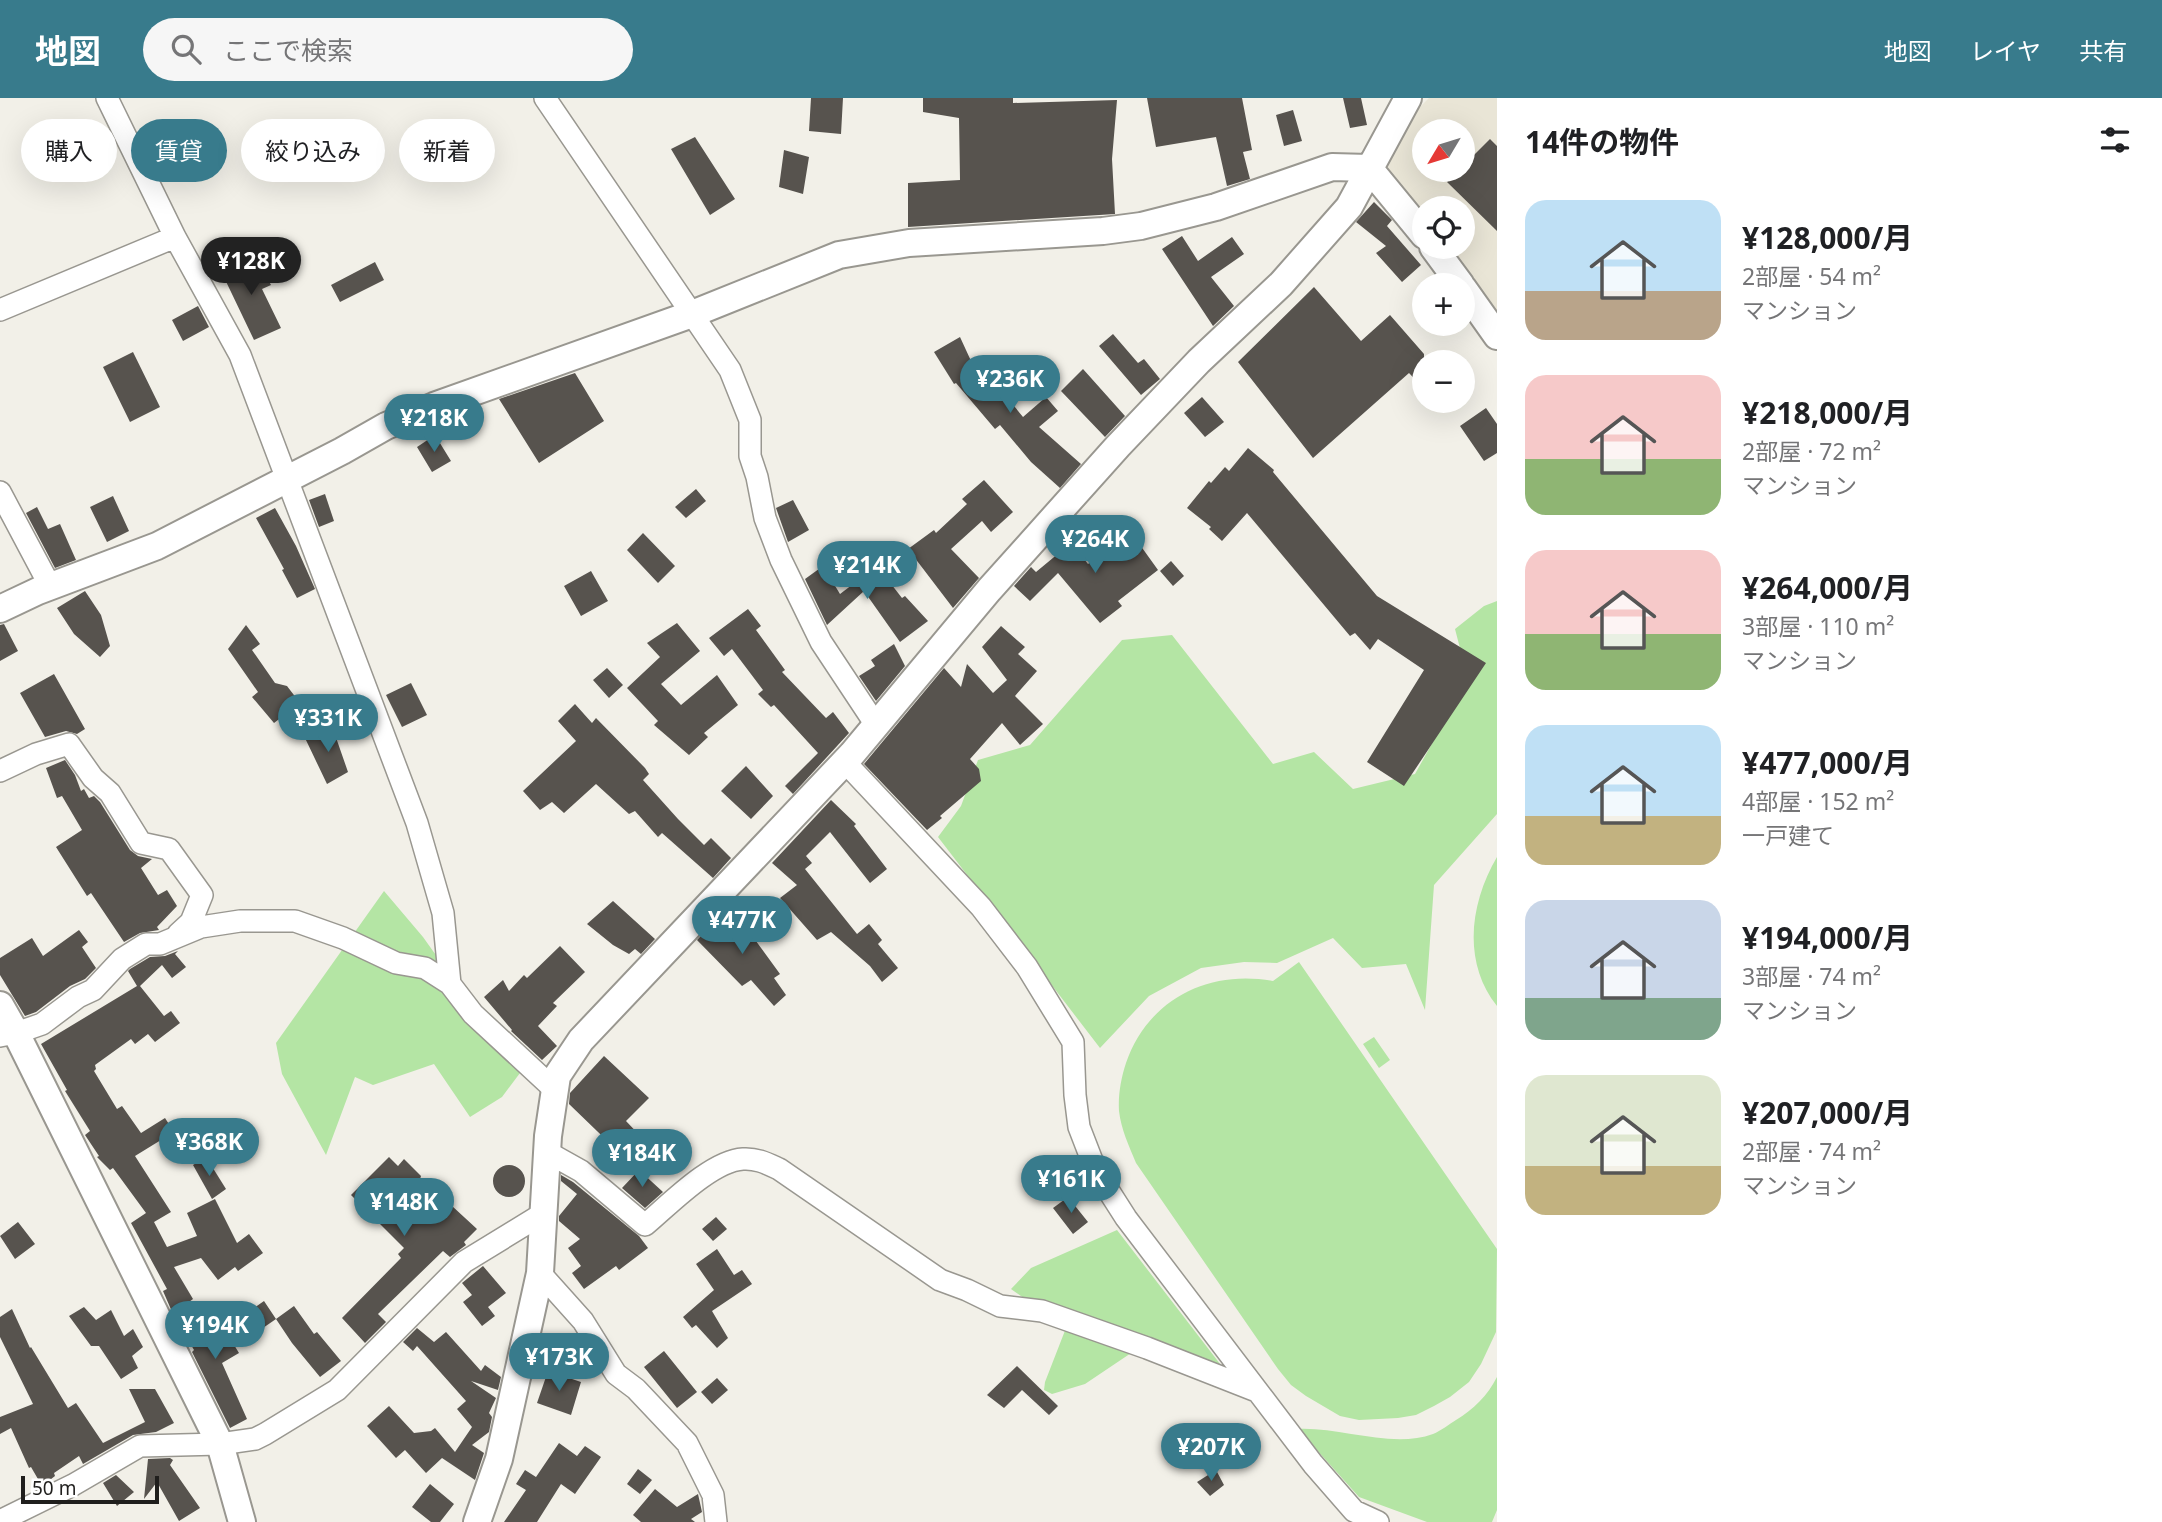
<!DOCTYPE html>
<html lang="ja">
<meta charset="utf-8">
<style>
:root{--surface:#fff;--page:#f6f6f6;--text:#202124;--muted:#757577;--accent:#387b8c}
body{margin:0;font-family:"Noto Sans","Noto Sans JP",sans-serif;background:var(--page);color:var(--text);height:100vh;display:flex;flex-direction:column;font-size:26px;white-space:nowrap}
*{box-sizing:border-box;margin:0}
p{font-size:23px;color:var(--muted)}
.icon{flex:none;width:38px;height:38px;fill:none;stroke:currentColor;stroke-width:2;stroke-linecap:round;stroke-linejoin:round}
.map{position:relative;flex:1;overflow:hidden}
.panel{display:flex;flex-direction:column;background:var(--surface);width:665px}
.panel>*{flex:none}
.top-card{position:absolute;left:21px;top:21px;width:665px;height:63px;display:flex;gap:14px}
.needle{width:46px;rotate:232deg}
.controls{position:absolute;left:1412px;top:21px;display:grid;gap:14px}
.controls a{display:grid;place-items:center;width:63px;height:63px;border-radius:50%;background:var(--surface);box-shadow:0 7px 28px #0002;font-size:35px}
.scale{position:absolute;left:21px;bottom:18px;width:138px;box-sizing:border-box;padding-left:7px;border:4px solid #201f1d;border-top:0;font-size:19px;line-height:24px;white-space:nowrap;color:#201f1d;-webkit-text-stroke:5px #fff;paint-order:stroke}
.price{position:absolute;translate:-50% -60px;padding:0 16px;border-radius:24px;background:var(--accent);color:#fff;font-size:23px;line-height:46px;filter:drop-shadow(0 2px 4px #0008)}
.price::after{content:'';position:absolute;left:50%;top:42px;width:21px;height:16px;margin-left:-10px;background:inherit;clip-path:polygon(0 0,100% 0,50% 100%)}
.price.selected{background:#222;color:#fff}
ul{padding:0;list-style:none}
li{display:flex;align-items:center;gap:21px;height:175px;padding:0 28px}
li span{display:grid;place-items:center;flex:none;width:196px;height:140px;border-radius:21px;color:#555}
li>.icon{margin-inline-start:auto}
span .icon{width:84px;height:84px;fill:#fffc;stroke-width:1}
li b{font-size:30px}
h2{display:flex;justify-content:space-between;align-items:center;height:84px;padding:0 28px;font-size:30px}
.tag{padding:0 24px;border-radius:32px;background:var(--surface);box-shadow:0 7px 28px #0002;font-size:24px;line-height:63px}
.tag.selected{background:var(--accent);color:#fff}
header{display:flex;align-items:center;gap:42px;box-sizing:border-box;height:98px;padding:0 35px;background:var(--accent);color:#fff}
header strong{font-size:33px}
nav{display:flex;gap:38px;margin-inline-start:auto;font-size:24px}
.search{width:490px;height:63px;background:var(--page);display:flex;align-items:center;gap:18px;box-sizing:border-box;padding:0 24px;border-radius:38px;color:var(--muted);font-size:26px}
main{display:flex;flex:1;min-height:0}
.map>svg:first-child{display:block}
.built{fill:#e9e5d6;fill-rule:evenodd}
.green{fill:#b4e5a4}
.building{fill:#57534e}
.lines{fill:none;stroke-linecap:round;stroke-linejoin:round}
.minor-casing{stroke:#999790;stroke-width:24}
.tertiary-casing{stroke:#999790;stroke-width:30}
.minor{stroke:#fff;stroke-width:21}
.tertiary{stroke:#fff;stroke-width:26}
</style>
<header>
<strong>地図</strong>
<div class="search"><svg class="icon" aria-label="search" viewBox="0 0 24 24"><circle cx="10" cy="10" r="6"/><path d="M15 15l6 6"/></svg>ここで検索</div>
<nav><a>地図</a><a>レイヤ</a><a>共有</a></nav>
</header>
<main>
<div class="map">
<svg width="1497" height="1424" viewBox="0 0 1497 1424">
<rect width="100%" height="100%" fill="#f2f0e8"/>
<!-- built -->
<path class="built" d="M 1429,0 L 1497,0 L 1497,217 L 1445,149 L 1463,149 L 1463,110 L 1424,110 L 1424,121 L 1386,70 L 1418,11 ZM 1424,33 L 1463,33 L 1463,72 L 1424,72 Z"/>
<!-- green -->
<path class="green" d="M 1497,503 L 1497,716 L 1434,787 L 1425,912 L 1406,866 L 1362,870 L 1333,840 L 1277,865 L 1244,864 L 1201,870 L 1149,898 L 1100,950 L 938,739 L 961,708 L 978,662 L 1030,647 L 1122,542 L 1172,537 L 1273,666 L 1314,654 L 1353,691 L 1415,676 L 1468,581 L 1455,531 L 1484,508 Z
M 1497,759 L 1497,908 C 1462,864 1470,805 1497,759 Z
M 384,793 L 423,839 L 520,975 L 502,999 L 470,1019 L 434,966 L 373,987 L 355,979 L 326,1057 L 282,976 L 276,945 Z
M 1299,864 L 1497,1151 L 1496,1234 L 1481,1266 L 1469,1284 L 1450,1299 L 1434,1308 L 1416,1317 L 1398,1320 L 1359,1322 L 1340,1318 L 1306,1298 L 1291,1287 L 1278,1271 L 1136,1065 C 1129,1048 1121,1031 1119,1013 C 1118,997 1121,980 1126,965 C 1148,901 1209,871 1273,883 Z
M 1374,939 L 1390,962 L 1379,970 L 1363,946 Z
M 1117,1132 L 1227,1275 L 1146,1245 L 1085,1286 L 1052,1296 L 1044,1292 L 1045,1284 L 1066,1230 L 1011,1191 L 1031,1170 Z
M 1497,1279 L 1497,1412 L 1492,1424 L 1427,1424 L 1359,1399 L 1298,1331 C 1340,1329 1393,1351 1433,1336 C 1441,1333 1449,1326 1456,1322 C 1473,1312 1488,1297 1497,1279 Z"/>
<!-- building -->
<path class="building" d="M 811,0 L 843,0 L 841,36 L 809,33 Z
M 923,0 L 1013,0 L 1013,5 L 1117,2 L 1112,61 L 1115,116 L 908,129 L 908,85 L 960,82 L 959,20 L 923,14 Z
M 1147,0 L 1242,0 L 1252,52 L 1243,54 L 1250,81 L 1227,88 L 1216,39 L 1156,49 Z
M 1343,0 L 1361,0 L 1367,27 L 1350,30 Z
M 1293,12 L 1302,43 L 1284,48 L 1276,17 Z
M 695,39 L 735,101 L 710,117 L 671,51 Z
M 1490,41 L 1497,48 L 1497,133 L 1447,84 L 1459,72 L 1463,72 L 1463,68 Z
M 784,52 L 809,59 L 803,96 L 779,89 Z
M 1374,104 L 1392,122 L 1387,128 L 1421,167 L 1402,184 L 1376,155 L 1386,148 L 1356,124 Z
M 1182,138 L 1198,163 L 1232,139 L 1244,156 L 1211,179 L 1234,208 L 1213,228 L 1162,151 Z
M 245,158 L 255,178 L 264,174 L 271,187 L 262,191 L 281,230 L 254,242 L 220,171 Z
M 375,164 L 384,182 L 340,204 L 331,187 Z
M 1314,189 L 1361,243 L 1390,217 L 1424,256 L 1424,291 L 1409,275 L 1313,360 L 1238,264 Z
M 198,208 L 209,229 L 183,243 L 172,222 Z
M 1113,236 L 1138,265 L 1144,261 L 1160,281 L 1141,297 L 1099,248 Z
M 960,239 L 983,289 L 992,281 L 1023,319 L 1046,299 L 1058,313 L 1039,329 L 1081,366 L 1060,390 L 1031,364 L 1000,327 L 995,331 L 956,285 L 954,286 L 934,254 Z
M 133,254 L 160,309 L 130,324 L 103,269 Z
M 1083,271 L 1125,318 L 1105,339 L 1061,293 Z
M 575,275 L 604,323 L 539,365 L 499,301 Z
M 1202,299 L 1224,324 L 1205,339 L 1184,315 Z
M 1486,310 L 1497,326 L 1497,355 L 1484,363 L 1460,328 Z
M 435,337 L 451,363 L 432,374 L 417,349 Z
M 1248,350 L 1274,372 L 1273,374 L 1377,498 L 1486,565 L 1404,688 L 1367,664 L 1424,572 L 1378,541 L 1370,552 L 1355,535 L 1350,538 L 1247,415 L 1222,443 L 1209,431 L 1211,429 L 1187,410 L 1209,383 L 1211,385 L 1225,369 L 1229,373 Z
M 984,382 L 1013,414 L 991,434 L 982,423 L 951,451 L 979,480 L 953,510 L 908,451 L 934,432 L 936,435 L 967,406 L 962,401 Z
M 696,391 L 706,403 L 686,420 L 675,409 Z
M 325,396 L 334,423 L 319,429 L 309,402 Z
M 113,398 L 129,433 L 107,444 L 90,409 Z
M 793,402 L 809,432 L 788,444 L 776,410 Z
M 37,409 L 48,431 L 60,426 L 76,462 L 55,470 L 26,415 Z
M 275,410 L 296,448 L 315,491 L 297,500 L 282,472 L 284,471 L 256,420 Z
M 1130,433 L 1158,472 L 1118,503 L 1122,508 L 1100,525 L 1058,475 L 1030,503 L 1014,488 L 1031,469 L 1036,474 L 1071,445 L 1088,466 Z
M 643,435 L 675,468 L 658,485 L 627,452 Z
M 1171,463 L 1184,478 L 1173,488 L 1160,473 Z
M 823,468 L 840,496 L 877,468 L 902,500 L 905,498 L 928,523 L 900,544 L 864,493 L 827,527 L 805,481 Z
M 591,473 L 608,503 L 581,518 L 564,488 Z
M 85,493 L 101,517 L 110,548 L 100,559 L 74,536 L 57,510 Z
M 748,511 L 761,528 L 756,532 L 785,572 L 782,574 L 826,620 L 833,614 L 849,635 L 793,696 L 785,688 L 818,655 L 774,607 L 771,609 L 758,596 L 763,592 L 732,551 L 724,558 L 709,540 Z
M 677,525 L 700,553 L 661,586 L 681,607 L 717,577 L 738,607 L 704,635 L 708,639 L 689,657 L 654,627 L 658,623 L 627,590 L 660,559 L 647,545 Z
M 4,526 L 18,553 L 0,563 L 0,527 Z
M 246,527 L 260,546 L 252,552 L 275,585 L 287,588 L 300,605 L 274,625 L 252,599 L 258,594 L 228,551 Z
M 1001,528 L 1025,549 L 1018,556 L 1037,573 L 1015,598 L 1043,626 L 1020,647 L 1002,625 L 970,661 L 979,671 L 981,683 L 940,718 L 942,720 L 927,732 L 864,666 L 944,570 L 961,589 L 967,566 L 993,595 L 1007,582 L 982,549 Z
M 894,546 L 905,568 L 876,603 L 859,578 L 875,568 L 871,562 Z
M 607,570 L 623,587 L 609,600 L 593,582 Z
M 54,576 L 85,631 L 77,636 L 66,633 L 45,639 L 20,595 Z
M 411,585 L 427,617 L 402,629 L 386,597 Z
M 575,606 L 592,625 L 596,620 L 645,670 L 649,676 L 643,682 L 678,721 L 704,747 L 711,740 L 731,760 L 713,780 L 662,735 L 658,739 L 635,713 L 629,716 L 596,686 L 564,715 L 552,704 L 540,712 L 523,693 L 576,643 L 558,623 Z
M 332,628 L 348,674 L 327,686 L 305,640 Z
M 65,662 L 75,677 L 81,693 L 84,691 L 89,700 L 94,698 L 100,704 L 130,752 L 138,758 L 152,761 L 141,770 L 158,797 L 167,792 L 177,808 L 157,829 L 159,832 L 140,835 L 124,844 L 91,795 L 87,798 L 56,749 L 82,732 L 62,698 L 57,700 L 46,670 Z
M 746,668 L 773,698 L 751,721 L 721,693 Z
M 831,702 L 856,726 L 854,728 L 887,771 L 870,785 L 830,734 L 806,758 L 812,765 L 805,771 L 857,836 L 869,826 L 882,842 L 878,846 L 898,870 L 882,884 L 870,868 L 831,834 L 817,842 L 780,800 L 797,787 L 772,765 Z
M 613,803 L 655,841 L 641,856 L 635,851 L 629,856 L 613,847 L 587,826 Z
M 727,811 L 751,841 L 753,839 L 780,876 L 774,880 L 786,897 L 774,908 L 751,882 L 742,888 L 697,842 Z
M 79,832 L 88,844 L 82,849 L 96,870 L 85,881 L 70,888 L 36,914 L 25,918 L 0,877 L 0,860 L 32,840 L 43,858 Z
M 560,848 L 585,874 L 553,905 L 557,908 L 538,928 L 557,948 L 542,962 L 511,933 L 512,932 L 484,899 L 503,882 L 509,893 L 524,877 L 527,880 Z
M 178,853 L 175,856 L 186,869 L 172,880 L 162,867 L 140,888 L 164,918 L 171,913 L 180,925 L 155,944 L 148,936 L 135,946 L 131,941 L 95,967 L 96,971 L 94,973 L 117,1011 L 122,1008 L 141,1035 L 165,1020 L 174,1034 L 135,1058 L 171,1114 L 154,1124 L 167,1149 L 197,1138 L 187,1115 L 215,1101 L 237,1145 L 249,1136 L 263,1155 L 238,1173 L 235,1169 L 218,1182 L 201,1160 L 174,1169 L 193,1201 L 173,1216 L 163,1193 L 167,1191 L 131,1125 L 146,1115 L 113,1070 L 110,1072 L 97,1059 L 99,1058 L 85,1037 L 90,1033 L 65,993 L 67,992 L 41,946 L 137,888 L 128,873 L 130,871 L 150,859 L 165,858 Z
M 604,958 L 649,1000 L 626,1023 L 645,1043 L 626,1061 L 569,1006 L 570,995 Z
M 206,1059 L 226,1091 L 212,1101 L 193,1067 Z
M 389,1059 L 398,1068 L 404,1061 L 421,1078 L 406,1131 L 439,1096 L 477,1131 L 464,1144 L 466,1147 L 450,1159 L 443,1153 L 378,1216 L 386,1224 L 365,1245 L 342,1220 L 401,1160 L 398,1156 L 404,1150 L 351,1097 Z
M493 1083a16 16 0 1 1 32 0a16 16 0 1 1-32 0Z
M 639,1072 L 663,1094 L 645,1110 L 622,1090 Z
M 561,1077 L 573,1084 L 639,1138 L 648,1150 L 619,1172 L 616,1168 L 584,1191 L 572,1175 L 581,1168 L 568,1150 L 580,1141 L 559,1123 L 559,1118 L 577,1096 L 561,1083 Z
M 1068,1099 L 1088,1124 L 1073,1136 L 1053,1110 Z
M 716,1119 L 727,1131 L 713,1143 L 702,1131 Z
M 18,1124 L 35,1146 L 15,1161 L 0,1138 Z
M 717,1151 L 734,1177 L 742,1172 L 752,1186 L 712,1213 L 728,1240 L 717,1250 L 696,1227 L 692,1230 L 683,1219 L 714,1192 L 696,1166 Z
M 483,1168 L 506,1195 L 488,1209 L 495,1218 L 482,1228 L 463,1204 L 472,1197 L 462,1185 Z
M 264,1203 L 276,1221 L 260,1232 L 248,1214 Z
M 294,1208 L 314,1236 L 317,1234 L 341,1263 L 320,1279 L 292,1245 L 276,1221 Z
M 84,1209 L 96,1222 L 111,1212 L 124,1238 L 133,1231 L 143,1249 L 132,1258 L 138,1270 L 121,1281 L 99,1248 L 91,1248 L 69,1218 Z
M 12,1211 L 30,1250 L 31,1249 L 68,1310 L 76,1305 L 103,1345 L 145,1324 L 129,1291 L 155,1291 L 174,1325 L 156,1334 L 133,1337 L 83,1366 L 79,1358 L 54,1375 L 55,1378 L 42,1388 L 31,1369 L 29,1370 L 11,1330 L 0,1336 L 0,1319 L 33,1306 L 0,1239 L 0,1219 Z
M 212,1211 L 239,1255 L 222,1265 L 247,1321 L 230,1330 L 192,1254 L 194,1252 L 178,1224 Z
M 417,1230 L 434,1244 L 446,1234 L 481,1273 L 485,1267 L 501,1279 L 498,1292 L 471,1283 L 496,1300 L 489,1315 L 492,1319 L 489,1334 L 472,1347 L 484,1355 L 475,1382 L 442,1360 L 426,1375 L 405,1352 L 396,1360 L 367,1328 L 389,1308 L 414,1335 L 431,1333 L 435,1330 L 455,1354 L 472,1329 L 457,1311 L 466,1303 L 417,1248 L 413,1253 L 403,1244 Z
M 550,1235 L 566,1239 L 563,1254 L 547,1251 Z
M 664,1253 L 697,1294 L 677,1310 L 644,1269 Z
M 1017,1268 L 1058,1308 L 1049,1317 L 1022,1292 L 1004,1310 L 987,1297 Z
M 548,1273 L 581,1284 L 571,1317 L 537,1305 Z
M 717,1280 L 728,1292 L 712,1306 L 701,1294 Z
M 559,1345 L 577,1358 L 585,1348 L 601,1359 L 575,1396 L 561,1386 L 537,1424 L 504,1424 L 526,1392 L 516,1386 L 525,1372 L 536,1379 Z
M 170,1360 L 173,1362 L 170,1367 L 200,1410 L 179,1423 L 157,1384 L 144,1401 L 148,1361 Z
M 638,1371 L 652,1382 L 640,1396 L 627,1386 Z
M 1216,1372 L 1224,1387 L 1210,1398 L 1197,1384 Z
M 116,1377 L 134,1394 L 117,1408 L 103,1385 Z
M 430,1386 L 454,1406 L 440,1424 L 431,1424 L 412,1409 Z
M 655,1391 L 677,1409 L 698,1396 L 702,1414 L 691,1421 L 695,1424 L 641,1424 L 633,1417 Z"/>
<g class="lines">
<!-- minor casing -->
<g class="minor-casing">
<path id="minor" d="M 107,0 L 175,139 L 240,257 L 417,725 L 443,815 L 450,886
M 545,0 L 730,272 L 750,322 L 750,358 L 757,379 L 765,420 L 781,462 L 821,544 L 876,627
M 0,212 L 175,139
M 0,394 L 50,488
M 844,663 L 981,809 L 1027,869 L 1073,944 L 1075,997 L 1079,1029 L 1096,1073 L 1126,1120 L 1313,1366 L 1354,1413 L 1378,1424
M 0,673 L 36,656 L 69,646 L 93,680 L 110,695 L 141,745 L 169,751 L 202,797 L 191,824 L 178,836
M 0,938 L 16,935 L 42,926 L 78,899 L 93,892 L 122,861 L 146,846 L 160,846 L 201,829 L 240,823 L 295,823 L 343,840 L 396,865 L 425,870 L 450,886 L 473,916 L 555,992
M 547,1054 L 581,1073 L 645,1127 C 669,1107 711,1063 743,1061 C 757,1060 768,1066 779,1071 L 940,1182 L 967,1192 L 1000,1208 L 1042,1213 L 1147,1250 L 1254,1292
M 540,1175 L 583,1223 L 616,1276 L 636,1291 L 687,1345 L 713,1397 L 716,1424
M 0,1423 L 73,1387 L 140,1348 L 220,1346 L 255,1341 L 265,1336 L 337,1292 L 464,1164 L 544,1115"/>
</g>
<!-- tertiary casing -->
<g class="tertiary-casing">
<path id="tertiary" d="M 1433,149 L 1461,187
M 1463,190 L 1497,238
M 0,511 L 38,493 L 157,448 L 342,353 L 386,328 L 434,308 L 692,216 L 839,157 L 909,145 L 1103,133 L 1141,128 L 1216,109 L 1332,69 L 1369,70 L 1424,137
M 0,907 L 16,935 L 220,1346 L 242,1424
M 477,1424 L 499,1361 L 540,1175 L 548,1038 L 557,978 L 581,942 L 852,656 L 989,492 L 1118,348 L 1199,263 L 1281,186 L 1349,109 L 1408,0"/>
</g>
<!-- minor -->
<use href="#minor" class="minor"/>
<!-- tertiary -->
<use href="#tertiary" class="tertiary"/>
</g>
</svg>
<div class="controls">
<a><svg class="needle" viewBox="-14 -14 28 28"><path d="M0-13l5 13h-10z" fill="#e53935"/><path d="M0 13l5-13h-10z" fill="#757577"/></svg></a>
<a><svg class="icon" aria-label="locate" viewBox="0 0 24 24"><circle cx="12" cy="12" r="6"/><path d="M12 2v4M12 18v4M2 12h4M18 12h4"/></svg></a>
<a>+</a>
<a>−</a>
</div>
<div class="scale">50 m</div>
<b class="price selected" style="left:251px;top:199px">¥128K</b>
<b class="price" style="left:1010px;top:317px">¥236K</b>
<b class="price" style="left:434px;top:356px">¥218K</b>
<b class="price" style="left:1095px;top:477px">¥264K</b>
<b class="price" style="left:867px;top:503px">¥214K</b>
<b class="price" style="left:328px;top:656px">¥331K</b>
<b class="price" style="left:742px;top:858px">¥477K</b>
<b class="price" style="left:209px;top:1080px">¥368K</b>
<b class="price" style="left:642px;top:1091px">¥184K</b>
<b class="price" style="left:1071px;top:1117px">¥161K</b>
<b class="price" style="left:404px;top:1140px">¥148K</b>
<b class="price" style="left:215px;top:1263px">¥194K</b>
<b class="price" style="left:559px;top:1295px">¥173K</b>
<b class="price" style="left:1211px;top:1385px">¥207K</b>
<div class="top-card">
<a class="tag">購入</a>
<a class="tag selected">賃貸</a>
<a class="tag">絞り込み</a>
<a class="tag">新着</a>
</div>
</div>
<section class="panel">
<h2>14件の物件<svg class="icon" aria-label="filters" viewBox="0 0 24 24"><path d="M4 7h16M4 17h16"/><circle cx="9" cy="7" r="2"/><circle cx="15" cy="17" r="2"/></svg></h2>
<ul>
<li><span style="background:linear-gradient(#bfe0f5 65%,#b9a48a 0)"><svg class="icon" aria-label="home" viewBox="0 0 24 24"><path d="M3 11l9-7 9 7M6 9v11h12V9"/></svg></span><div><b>¥128,000/月</b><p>2部屋 · 54 m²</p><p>マンション</p></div></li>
<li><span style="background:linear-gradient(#f6c9c9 60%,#8fb573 0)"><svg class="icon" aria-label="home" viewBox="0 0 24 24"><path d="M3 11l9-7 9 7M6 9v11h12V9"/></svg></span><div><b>¥218,000/月</b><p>2部屋 · 72 m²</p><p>マンション</p></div></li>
<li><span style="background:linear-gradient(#f6c9c9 60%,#8fb573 0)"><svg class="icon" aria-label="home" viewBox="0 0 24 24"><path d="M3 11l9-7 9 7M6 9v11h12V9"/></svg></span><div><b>¥264,000/月</b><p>3部屋 · 110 m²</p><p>マンション</p></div></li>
<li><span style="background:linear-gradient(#bfe0f5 65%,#c2b280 0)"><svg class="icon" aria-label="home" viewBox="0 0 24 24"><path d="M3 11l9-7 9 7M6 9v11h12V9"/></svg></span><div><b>¥477,000/月</b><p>4部屋 · 152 m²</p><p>一戸建て</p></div></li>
<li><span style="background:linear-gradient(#c9d6e8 70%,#7fa58c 0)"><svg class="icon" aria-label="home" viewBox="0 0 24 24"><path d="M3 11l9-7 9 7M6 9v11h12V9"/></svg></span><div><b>¥194,000/月</b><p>3部屋 · 74 m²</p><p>マンション</p></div></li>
<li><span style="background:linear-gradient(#dfe7d0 65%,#c2b280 0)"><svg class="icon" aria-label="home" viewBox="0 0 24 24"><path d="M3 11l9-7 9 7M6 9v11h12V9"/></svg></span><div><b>¥207,000/月</b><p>2部屋 · 74 m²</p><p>マンション</p></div></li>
</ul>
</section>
</main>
